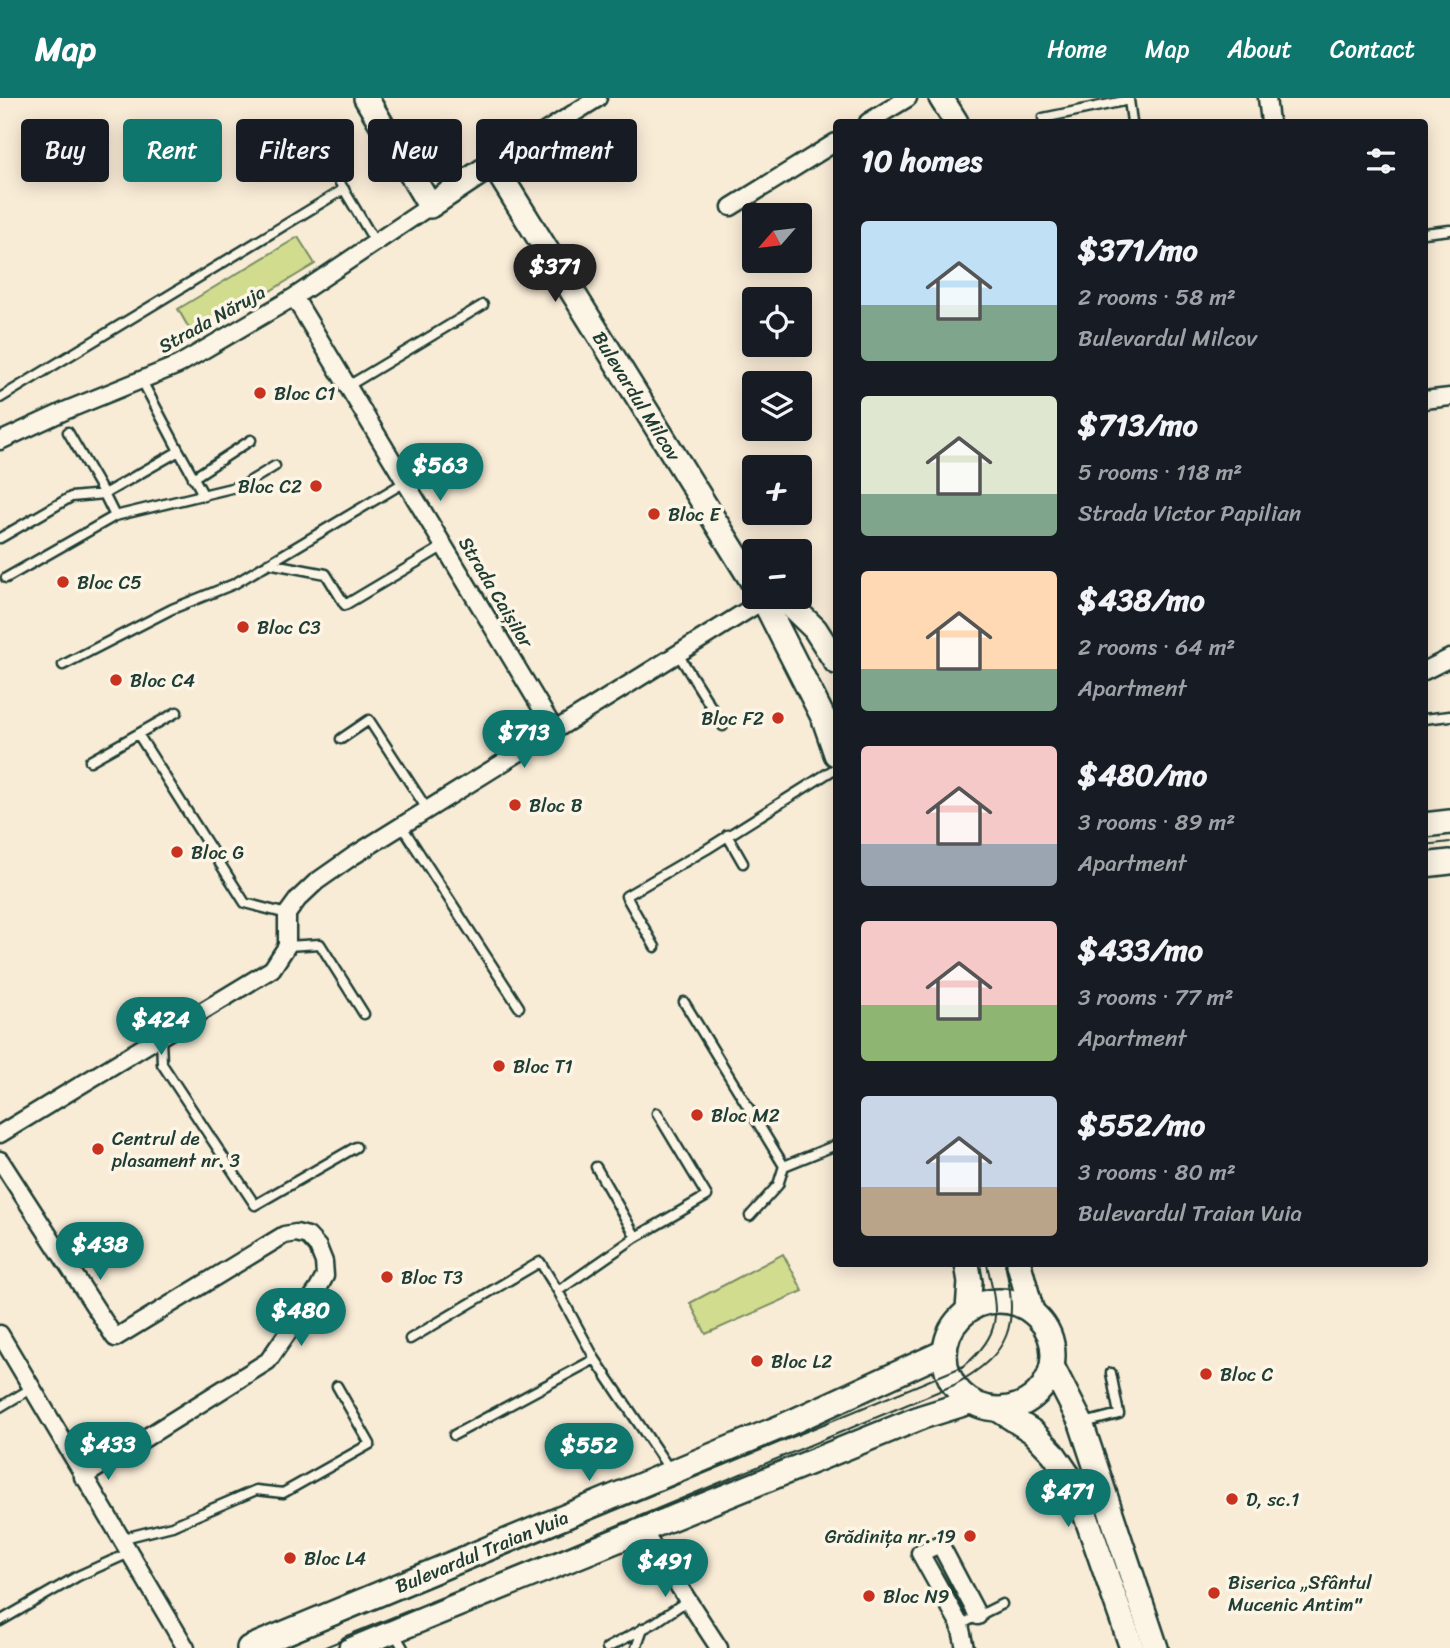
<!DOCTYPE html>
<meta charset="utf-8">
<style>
:root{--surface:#171b24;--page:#20242c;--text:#f1f3f6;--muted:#9ea1a6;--accent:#0f766e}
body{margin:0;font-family:Sriracha,sans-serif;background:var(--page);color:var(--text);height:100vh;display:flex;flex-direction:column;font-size:26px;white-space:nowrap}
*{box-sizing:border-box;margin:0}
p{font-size:23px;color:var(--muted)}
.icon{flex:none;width:38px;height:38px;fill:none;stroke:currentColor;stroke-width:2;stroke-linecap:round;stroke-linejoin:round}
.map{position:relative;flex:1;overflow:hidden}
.drawer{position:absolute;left:833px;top:21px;width:595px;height:1148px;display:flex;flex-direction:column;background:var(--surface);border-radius:7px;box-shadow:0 4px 18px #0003}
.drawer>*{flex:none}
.hud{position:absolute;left:21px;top:21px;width:665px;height:63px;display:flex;gap:14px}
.needle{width:46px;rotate:242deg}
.tools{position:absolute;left:742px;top:105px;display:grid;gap:14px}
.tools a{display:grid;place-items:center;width:70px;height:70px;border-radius:7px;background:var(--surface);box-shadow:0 4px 18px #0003;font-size:35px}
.price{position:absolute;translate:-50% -60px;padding:0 16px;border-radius:24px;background:var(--accent);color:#fff;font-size:23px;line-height:46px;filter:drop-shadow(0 2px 4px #0008)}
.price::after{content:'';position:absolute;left:50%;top:42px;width:21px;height:16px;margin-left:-10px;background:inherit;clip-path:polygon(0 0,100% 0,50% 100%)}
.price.current{background:#222;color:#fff}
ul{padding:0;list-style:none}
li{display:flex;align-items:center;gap:21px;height:175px;padding:0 28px}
li span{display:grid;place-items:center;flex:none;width:196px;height:140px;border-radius:7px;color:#555}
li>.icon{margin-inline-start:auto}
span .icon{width:84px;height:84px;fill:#fffc;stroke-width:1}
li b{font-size:30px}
h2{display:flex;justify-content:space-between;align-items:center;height:84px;padding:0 28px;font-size:30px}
.chip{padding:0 24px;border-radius:7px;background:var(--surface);box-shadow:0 4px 18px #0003;font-size:24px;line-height:63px}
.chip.current{background:var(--accent);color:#fff}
header{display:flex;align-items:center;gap:42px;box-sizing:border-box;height:98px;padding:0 35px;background:var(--accent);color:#fff}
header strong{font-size:33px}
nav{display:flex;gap:38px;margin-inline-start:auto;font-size:24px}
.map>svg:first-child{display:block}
.green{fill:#d1dc8f;stroke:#788c62;stroke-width:2}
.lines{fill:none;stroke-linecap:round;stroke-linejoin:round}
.lane-casing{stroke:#1f3d34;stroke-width:13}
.street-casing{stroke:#1f3d34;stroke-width:21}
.secondary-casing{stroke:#1f3d34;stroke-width:28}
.lane{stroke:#fcf5e5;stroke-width:8}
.street{stroke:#fcf5e5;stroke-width:16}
.secondary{stroke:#fcf5e5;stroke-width:23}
.tram{stroke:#1f3d34;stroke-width:2}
.poi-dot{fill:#c8321e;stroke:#fcf5e5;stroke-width:2.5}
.labels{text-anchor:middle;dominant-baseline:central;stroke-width:7;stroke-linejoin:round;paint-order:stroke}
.street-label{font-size:19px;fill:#1f3d34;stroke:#fcf5e5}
.poi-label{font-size:19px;fill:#1f3d34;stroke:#fcf5e5;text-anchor:start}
</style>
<header>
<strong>Map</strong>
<nav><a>Home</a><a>Map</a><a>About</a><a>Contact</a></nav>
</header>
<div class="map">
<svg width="1450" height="1550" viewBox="0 0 1450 1550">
<rect width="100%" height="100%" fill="#f9ecd7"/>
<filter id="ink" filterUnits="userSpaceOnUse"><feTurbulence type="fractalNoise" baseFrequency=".0143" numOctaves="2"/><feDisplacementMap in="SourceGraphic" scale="14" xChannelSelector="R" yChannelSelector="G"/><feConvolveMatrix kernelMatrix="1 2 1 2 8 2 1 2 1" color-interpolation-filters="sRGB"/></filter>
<g filter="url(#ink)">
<!-- green -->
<path class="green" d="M 298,139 L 315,166 L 194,239 L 178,211 Z
M 783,1156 L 803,1193 L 706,1236 L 690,1205 Z"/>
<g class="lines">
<!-- lane casing -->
<g class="lane-casing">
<path id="lane" d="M 1043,20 L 1129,2 L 1132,24
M 314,41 L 375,144
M 1424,135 L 1450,132
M 141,281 L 179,353 L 104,396 L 115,418 L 244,387 L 275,368
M 348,288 L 483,207
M 0,300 L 344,91
M 179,353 L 204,398
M 193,380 L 251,342
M 0,440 L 71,399 L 104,396 L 68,334
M 268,465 L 326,476 L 345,507 L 444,448
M 6,480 L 115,418
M 678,556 L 723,628
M 63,567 L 172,511 L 234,486 L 405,384
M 1424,621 L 1450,618
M 138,636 L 245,805 L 287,816
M 341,641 L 369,622 L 427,711
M 90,663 L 177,614
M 401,727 L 519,909
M 727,737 L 743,765
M 287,848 L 320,846 L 364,916
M 655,849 L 626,798 L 707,751 L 836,670
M 684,904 L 784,1068 L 836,1047
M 161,939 L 162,966 L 255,1107 L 356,1049
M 657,1015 L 707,1098 L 636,1139 L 558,1193 L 595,1261 L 670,1372
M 596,1069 L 636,1139
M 750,1118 L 778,1087 L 784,1068
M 410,1241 L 540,1164 L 558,1193
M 0,1309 L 32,1290
M 1084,1325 L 1119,1316 L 1111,1275
M 454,1337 L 595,1261
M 120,1441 L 172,1428 L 256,1392 L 283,1395 L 370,1346 L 337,1288
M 0,1523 L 78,1478 L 129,1455
M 960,1527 L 1002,1506
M 395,1536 L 403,1550
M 607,1550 L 656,1524 L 688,1502
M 636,1550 L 643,1530"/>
</g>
<!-- street casing -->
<g class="street-casing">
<path id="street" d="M 1267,0 L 1270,24
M 868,24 L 908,0
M 493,66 L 598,0
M 731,109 L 836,44
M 294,199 L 554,631
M 1424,302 L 1450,299
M 0,343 L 67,312 L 178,267 L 294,199 L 430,108
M 1424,573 L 1450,560
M 0,1036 L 272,871 L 287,848 L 287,816 L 298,801 L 316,784 L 353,758 L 764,502
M 0,1062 L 115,1240 L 284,1137 L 296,1135 L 308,1138 L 318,1149 L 324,1164 L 325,1178 L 318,1191 L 268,1263 L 83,1379
M 0,1236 L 186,1550
M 642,1432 L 719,1550
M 965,1550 L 960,1527 L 920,1455 L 940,1446 L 978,1518"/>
</g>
<!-- secondary casing -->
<g class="secondary-casing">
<g id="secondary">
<path id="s1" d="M 366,0 L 430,108 L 493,66 L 754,486"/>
<path d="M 941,0 L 956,24"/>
<path d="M 762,499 L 824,621 L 836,656"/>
<path d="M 764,502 L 789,506 L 815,531 L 836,564"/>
<path d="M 1424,727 L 1450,724"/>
<path d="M 1424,767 L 1450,764"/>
<path d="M 967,1166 L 970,1184 L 968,1212"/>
<path d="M 1019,1166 L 1032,1214"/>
<circle cx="999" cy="1257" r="54"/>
<path d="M 1052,1268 L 1081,1325 L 1156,1550"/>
<path d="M 999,1312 L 1033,1334 L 1053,1355 L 1075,1387 L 1132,1550"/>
<path id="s2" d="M 249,1550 L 783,1328 L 944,1254"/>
<path d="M 351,1550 L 922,1319 L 970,1304"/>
</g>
</g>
<!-- lane -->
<use href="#lane" class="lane"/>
<!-- street -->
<use href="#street" class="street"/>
<!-- secondary -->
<use href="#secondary" class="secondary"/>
<!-- tram -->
<path class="tram" d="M 1424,747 L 1450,744
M 282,1550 L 964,1268 C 1005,1234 997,1212 987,1166
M 323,1550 L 954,1287 C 1011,1255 1019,1228 1005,1166"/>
</g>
</g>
<!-- markers -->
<g class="poi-dot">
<circle cx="260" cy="295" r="7"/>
<circle cx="316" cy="388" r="7"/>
<circle cx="654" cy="416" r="7"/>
<circle cx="63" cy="484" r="7"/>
<circle cx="243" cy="529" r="7"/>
<circle cx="116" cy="582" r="7"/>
<circle cx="778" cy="620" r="7"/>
<circle cx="515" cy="707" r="7"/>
<circle cx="177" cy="754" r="7"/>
<circle cx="499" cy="968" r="7"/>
<circle cx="697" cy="1017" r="7"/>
<circle cx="98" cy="1051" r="7"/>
<circle cx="387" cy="1179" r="7"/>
<circle cx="757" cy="1263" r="7"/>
<circle cx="1206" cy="1276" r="7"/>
<circle cx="1232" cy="1401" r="7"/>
<circle cx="970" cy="1438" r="7"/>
<circle cx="290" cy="1460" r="7"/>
<circle cx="1214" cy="1495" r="7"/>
<circle cx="869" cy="1498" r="7"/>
</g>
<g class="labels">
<!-- street labels -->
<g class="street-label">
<text transform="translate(212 221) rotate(-29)">Strada Năruja</text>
<text stroke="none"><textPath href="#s1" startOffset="474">Bulevardul Milcov</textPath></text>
<text transform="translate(496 494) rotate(59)">Strada Caișilor</text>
<text stroke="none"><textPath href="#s2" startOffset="252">Bulevardul Traian Vuia</textPath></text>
</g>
<!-- poi labels -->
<g class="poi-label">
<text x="274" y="295">Bloc C1</text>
<text x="302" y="388" text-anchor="end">Bloc C2</text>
<text x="668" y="416">Bloc E</text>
<text x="77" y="484">Bloc C5</text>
<text x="257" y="529">Bloc C3</text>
<text x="130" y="582">Bloc C4</text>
<text x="764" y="620" text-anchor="end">Bloc F2</text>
<text x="529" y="707">Bloc B</text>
<text x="191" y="754">Bloc G</text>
<text x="513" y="968">Bloc T1</text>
<text x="711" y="1017">Bloc M2</text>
<text x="112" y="1040">Centrul de<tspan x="112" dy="22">plasament nr. 3</tspan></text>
<text x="401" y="1179">Bloc T3</text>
<text x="771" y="1263">Bloc L2</text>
<text x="1220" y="1276">Bloc C</text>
<text x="1246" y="1401">D, sc.1</text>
<text x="956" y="1438" text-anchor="end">Grădinița nr. 19</text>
<text x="304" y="1460">Bloc L4</text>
<text x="1228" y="1484">Biserica „Sfântul<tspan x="1228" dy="22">Mucenic Antim"</tspan></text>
<text x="883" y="1498">Bloc N9</text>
</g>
</g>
</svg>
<div class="tools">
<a><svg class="needle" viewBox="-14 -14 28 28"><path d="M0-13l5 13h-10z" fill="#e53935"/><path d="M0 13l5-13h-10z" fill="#9ea1a6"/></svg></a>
<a><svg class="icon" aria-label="locate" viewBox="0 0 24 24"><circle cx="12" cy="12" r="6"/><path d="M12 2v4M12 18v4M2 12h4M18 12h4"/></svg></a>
<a><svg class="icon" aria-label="layers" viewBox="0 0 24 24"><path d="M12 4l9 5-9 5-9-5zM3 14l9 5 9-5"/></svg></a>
<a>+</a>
<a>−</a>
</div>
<b class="price current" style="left:555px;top:206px">$371</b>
<b class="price" style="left:440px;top:405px">$563</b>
<b class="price" style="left:524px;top:672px">$713</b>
<b class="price" style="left:161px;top:959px">$424</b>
<b class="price" style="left:100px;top:1184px">$438</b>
<b class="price" style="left:301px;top:1250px">$480</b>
<b class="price" style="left:108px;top:1384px">$433</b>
<b class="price" style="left:589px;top:1385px">$552</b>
<b class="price" style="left:1068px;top:1431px">$471</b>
<b class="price" style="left:665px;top:1501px">$491</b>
<div class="hud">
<a class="chip">Buy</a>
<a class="chip current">Rent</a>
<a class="chip">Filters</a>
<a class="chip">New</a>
<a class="chip">Apartment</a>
</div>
<section class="drawer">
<h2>10 homes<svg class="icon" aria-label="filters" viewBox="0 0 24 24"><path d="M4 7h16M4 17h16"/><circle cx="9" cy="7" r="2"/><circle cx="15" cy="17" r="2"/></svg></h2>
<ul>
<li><span style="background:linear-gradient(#bfe0f5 60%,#7fa58c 0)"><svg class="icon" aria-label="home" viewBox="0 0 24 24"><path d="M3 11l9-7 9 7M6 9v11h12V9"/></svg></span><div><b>$371/mo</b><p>2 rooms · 58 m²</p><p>Bulevardul Milcov</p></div></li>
<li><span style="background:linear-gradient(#dfe7d0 70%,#7fa58c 0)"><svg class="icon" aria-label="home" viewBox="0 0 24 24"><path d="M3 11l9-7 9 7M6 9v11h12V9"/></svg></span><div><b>$713/mo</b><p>5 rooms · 118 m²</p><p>Strada Victor Papilian</p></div></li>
<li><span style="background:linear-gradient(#ffd9b3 70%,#7fa58c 0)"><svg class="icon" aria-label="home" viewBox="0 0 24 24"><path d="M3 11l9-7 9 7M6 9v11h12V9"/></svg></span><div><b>$438/mo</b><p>2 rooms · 64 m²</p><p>Apartment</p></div></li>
<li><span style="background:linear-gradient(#f6c9c9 70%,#9aa5b1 0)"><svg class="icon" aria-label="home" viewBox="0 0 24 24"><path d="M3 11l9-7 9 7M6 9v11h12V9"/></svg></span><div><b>$480/mo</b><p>3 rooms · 89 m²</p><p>Apartment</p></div></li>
<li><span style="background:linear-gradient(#f6c9c9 60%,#8fb573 0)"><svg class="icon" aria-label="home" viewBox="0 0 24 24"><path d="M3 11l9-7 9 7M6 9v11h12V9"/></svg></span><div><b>$433/mo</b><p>3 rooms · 77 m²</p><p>Apartment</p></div></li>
<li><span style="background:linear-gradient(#c9d6e8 65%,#b9a48a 0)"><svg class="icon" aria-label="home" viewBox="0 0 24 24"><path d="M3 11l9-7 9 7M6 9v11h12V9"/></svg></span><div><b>$552/mo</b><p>3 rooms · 80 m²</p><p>Bulevardul Traian Vuia</p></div></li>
</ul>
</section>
</div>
